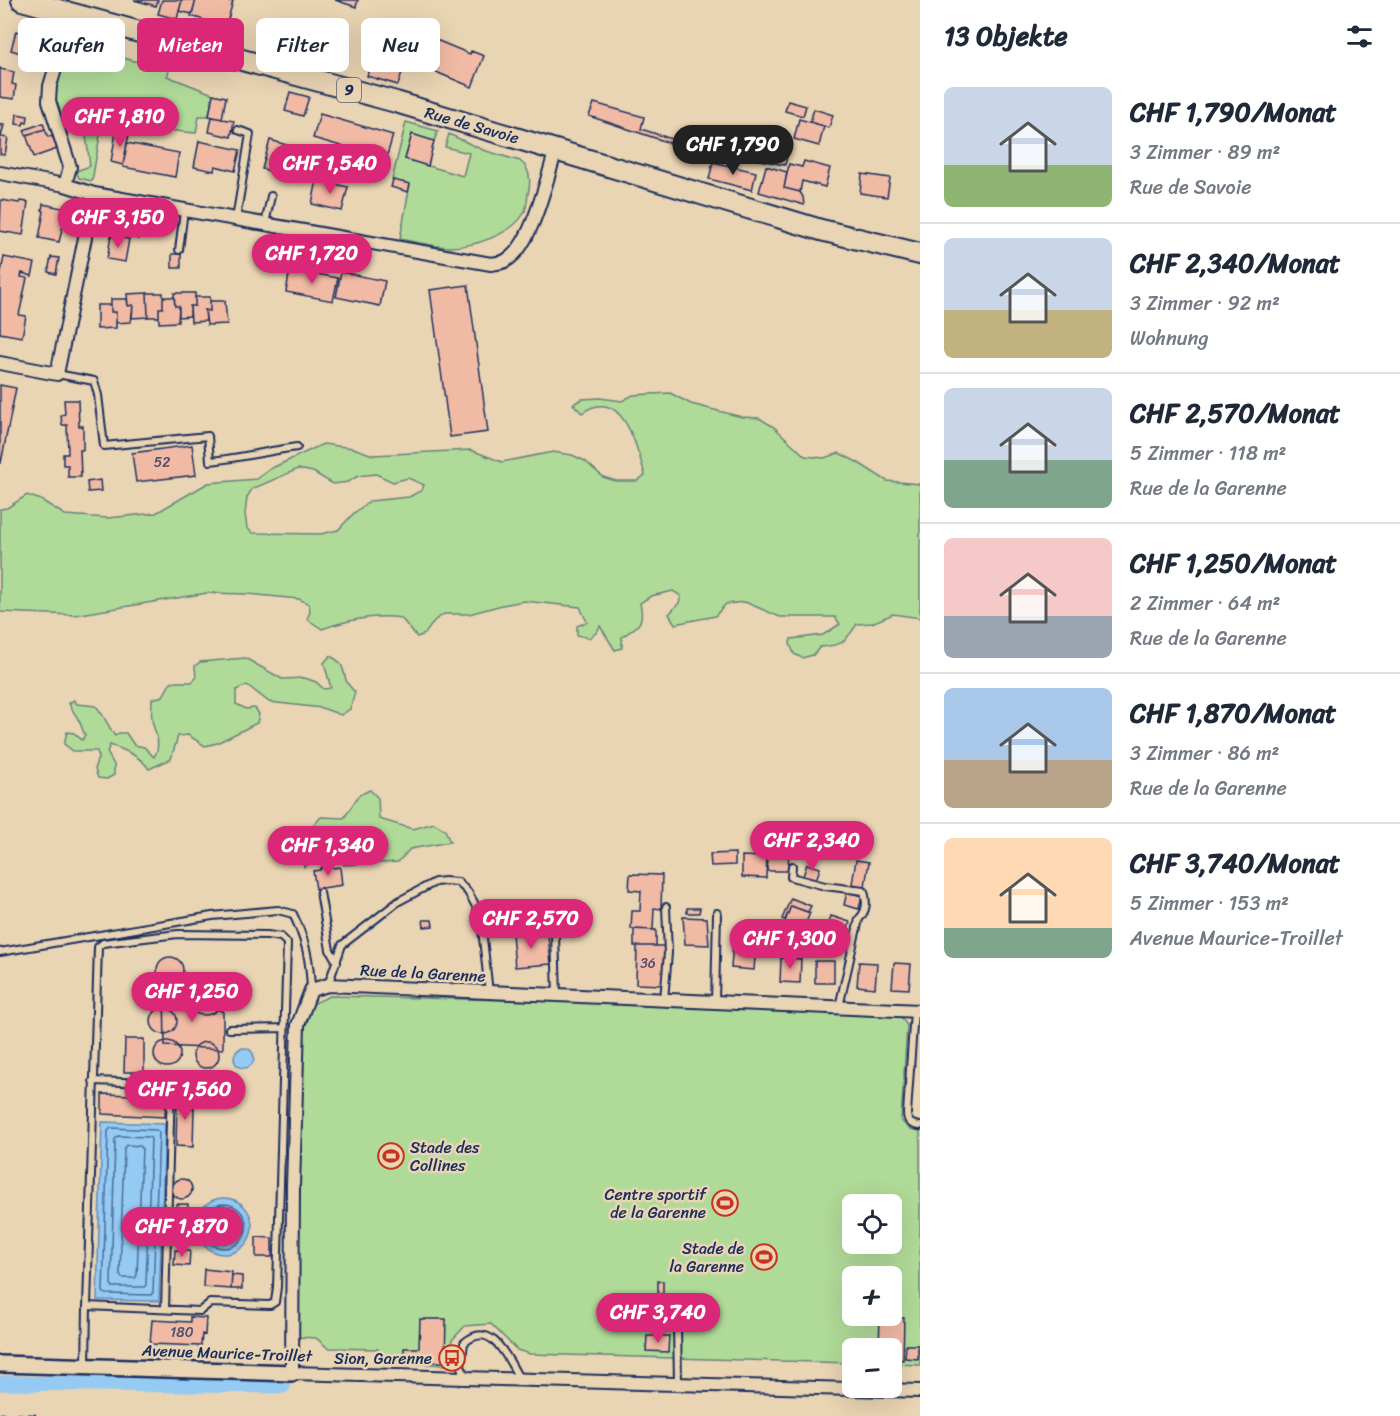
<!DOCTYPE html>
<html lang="de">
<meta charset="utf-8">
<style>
:root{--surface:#fff;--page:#f6f6f7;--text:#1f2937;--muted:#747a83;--line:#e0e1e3;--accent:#db2777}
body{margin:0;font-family:Sriracha,sans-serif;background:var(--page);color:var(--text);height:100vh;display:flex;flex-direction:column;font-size:22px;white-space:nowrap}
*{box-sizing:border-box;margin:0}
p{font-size:20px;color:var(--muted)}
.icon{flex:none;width:33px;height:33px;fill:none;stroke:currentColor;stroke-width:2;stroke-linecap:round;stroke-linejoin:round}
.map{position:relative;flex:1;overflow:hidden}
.sheet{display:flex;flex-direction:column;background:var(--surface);width:480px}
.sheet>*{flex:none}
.top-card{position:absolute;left:18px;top:18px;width:570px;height:54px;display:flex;gap:12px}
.fabs{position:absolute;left:842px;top:1194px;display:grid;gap:12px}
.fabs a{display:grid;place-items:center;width:60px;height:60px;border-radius:9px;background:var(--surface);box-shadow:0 6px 24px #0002;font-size:30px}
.price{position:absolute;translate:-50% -51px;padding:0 14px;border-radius:21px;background:var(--accent);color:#fff;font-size:20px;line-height:39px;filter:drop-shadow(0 2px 3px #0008)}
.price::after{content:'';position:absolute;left:50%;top:36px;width:18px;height:14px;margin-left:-9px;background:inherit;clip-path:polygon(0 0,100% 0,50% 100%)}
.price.current{background:#222;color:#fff}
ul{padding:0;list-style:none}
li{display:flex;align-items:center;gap:18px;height:150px;padding:0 24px}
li+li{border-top:2px solid var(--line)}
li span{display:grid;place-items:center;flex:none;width:168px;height:120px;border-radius:9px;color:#555}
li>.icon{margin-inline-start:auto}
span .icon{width:72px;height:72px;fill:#fffc;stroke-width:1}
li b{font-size:26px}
h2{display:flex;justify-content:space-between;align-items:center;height:72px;padding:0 24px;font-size:26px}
.chip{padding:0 21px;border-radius:9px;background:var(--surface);box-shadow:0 6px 24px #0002;font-size:21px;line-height:54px}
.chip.current{background:var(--accent);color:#fff}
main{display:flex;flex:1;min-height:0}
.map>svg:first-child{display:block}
.green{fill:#b0da98;stroke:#66847b;stroke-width:1.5;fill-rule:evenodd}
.water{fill:#95caf3;stroke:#648cb7;stroke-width:1.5}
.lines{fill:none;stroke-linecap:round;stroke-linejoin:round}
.shore{stroke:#4c6d9a;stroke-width:1.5}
.canal{stroke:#95caf3;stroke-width:15}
.building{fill:#f1baa5;stroke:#1b2f5e;stroke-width:1.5}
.service-casing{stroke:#1b2f5e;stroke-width:10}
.minor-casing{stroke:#1b2f5e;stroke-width:16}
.tertiary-casing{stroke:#1b2f5e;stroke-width:20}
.primary-casing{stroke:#1b2f5e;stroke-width:24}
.service{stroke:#e9d4b3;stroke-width:6}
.minor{stroke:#e9d4b3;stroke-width:12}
.tertiary{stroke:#e9d4b3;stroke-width:15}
.primary{stroke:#e9d4b3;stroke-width:20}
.rail{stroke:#1b2f5e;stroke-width:4.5;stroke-dasharray:9 4.5;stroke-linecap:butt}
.labels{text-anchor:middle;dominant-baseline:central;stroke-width:5;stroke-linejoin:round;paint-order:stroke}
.number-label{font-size:14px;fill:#505270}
.shield{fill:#e9d4b3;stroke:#596078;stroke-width:1.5}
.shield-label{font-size:15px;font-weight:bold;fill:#1b2f5e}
.street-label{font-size:16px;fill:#1b2f5e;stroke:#e9d4b3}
.poi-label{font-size:16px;fill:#1b2f5e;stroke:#e9d4b3;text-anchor:end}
</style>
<main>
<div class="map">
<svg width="920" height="1416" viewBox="0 0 920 1416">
<rect width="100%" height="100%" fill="#e9d4b3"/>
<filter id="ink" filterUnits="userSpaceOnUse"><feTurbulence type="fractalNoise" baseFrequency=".0167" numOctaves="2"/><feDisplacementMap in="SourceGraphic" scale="12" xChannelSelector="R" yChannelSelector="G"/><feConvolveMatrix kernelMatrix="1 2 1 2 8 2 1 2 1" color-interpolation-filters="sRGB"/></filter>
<g filter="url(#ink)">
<!-- green -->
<path class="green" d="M 77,32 L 91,34 L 101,52 L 157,67 L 163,65 L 169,72 L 167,76 L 213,94 L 209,116 L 199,116 L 196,133 C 164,130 134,125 102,124 L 92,181 L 79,178 L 76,171 L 90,166 L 85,128 L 65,132 C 61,122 56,110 55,99 C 53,85 65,41 77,32 Z
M 406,122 L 438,131 L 434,141 L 412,135 L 405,159 L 463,176 L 469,153 L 445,147 L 449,134 L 483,150 L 520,161 C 531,169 531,182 528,194 C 527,200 527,208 524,213 C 513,234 473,247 450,247 C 434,247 416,242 400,239 L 410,184 L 392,180 Z
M 670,393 L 691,404 L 742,417 L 759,418 L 774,427 L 805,456 L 824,458 L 839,453 L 857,462 L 887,481 L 920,484 L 920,618 L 893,614 L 872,623 L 857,624 C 844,643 844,645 820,647 L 813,655 L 802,658 L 794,654 L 790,644 L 791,639 L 823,635 L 840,624 L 835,617 L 780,617 L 745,602 L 726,604 L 715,616 L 675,624 L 669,614 L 679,603 L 681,596 L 673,591 L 651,596 L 640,603 C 645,624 638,626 622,637 L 622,648 L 615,650 L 600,626 L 597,632 L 589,638 L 577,635 L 577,626 L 587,622 L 580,607 L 524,601 L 502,605 L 469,614 L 444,614 L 434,621 L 425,634 L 417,637 L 401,618 C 374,614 348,620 322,629 L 307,619 L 310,612 L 309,604 L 299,599 L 248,594 L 207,593 L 75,615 L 0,612 L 0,509 L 7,508 L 27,495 L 41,500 L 65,515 L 108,518 L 156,513 L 208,483 L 257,479 L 270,469 L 323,444 L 353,448 L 373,455 L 471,450 L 502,462 L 553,452 L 572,455 L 585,461 L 603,477 L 616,481 L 637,481 L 645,475 C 637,446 622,385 582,413 L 573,404 L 582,399 L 600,398 L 622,401 L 633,395 ZM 298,469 L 313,472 L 333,484 L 348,482 L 358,476 L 376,474 L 393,482 L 408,478 L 424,485 L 422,490 L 409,497 L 370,501 L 354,513 L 338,530 L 321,534 L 253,533 L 247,528 L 245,514 L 247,497 L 252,489 Z
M 330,656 C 344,663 342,667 346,680 C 347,684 352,689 355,692 L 350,709 L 341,715 L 322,708 L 269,702 L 247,685 L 236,690 L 236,704 L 246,709 L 255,708 L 259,714 L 257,723 L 217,743 L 205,746 L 188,735 L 178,736 L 171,759 L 149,769 C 140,756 125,750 110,745 L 107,752 L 114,765 L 114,775 L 107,779 L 98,778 C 94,769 94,765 99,757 L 97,751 L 73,751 L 64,744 L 67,732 L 74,733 L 82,740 L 85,735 C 82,730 82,726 79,721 C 76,714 71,710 69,703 L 74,700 L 77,704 L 96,706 C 104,715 108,726 115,736 L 119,733 L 126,733 L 134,745 L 144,747 L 154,757 C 163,743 153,731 152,719 C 151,713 152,706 152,699 L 163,696 L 171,682 L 192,682 L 196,678 L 195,666 L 200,662 L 245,658 L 282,679 L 305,678 L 316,682 L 324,689 L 331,688 L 324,663 Z
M 370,790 L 378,798 L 379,819 L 413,829 L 434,823 L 445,830 L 450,842 L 410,849 L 398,862 L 344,865 L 337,858 L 316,859 L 304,867 C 298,845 306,833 321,817 L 344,818 L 359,795 Z
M 330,996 L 545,1001 L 901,1016 L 907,1026 L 901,1120 C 907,1128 911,1130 920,1131 L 920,1365 L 891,1364 L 891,1348 L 852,1348 L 852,1363 L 530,1354 L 517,1350 L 491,1324 L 465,1326 L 452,1340 L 446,1365 L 385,1362 L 378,1349 L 328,1348 L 316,1338 L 298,1337 L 301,1024 L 310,1005 ZM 852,1204 L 891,1204 L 891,1244 L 852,1244 ZM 852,1276 L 891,1276 L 891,1316 L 852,1316 Z"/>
<!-- water -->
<path class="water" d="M234 1058a10 10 0 1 1 20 0a10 10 0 1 1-20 0Z
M 102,1122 L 165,1124 L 159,1301 L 97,1300 Z
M196 1226a28 28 0 1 1 56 0a28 28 0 1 1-56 0Z"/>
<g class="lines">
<!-- shore -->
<path class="shore" d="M 111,1128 L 156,1130 L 159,1132 L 153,1292 L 151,1295 L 106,1294 L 103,1292 L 108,1131 Z
M 118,1136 L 149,1137 L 151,1139 L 146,1285 L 144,1287 L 113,1287 L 111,1284 L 115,1139 Z
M 127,1145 L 140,1146 L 142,1148 L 137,1275 L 135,1278 L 122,1278 L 120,1275 L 124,1148 Z
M202 1226a22 22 0 1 1 44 0a22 22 0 1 1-44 0Z
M210 1226a14 14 0 1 1 28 0a14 14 0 1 1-28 0Z"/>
<!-- canal -->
<path class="canal" d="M 0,1383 L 283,1386"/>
</g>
<!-- building -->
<path class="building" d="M 134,0 L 158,0 L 156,6 Z
M 162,0 L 182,0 L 177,19 L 158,14 Z
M 182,0 L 196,0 L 192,14 L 179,11 Z
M 196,0 L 233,1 L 227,23 L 218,21 L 217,24 L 191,16 Z
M 335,0 L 358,0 L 356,7 Z
M 16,31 L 43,39 L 42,44 L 54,48 L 48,70 L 28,64 L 30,56 L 11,50 Z
M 429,37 L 470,54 L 471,51 L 484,56 L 472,87 L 436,72 L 438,68 L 430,64 L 428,69 L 414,63 L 422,43 L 425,45 Z
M 368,44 L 407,56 L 398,85 L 367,76 L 371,62 L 364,60 Z
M 0,67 L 0,69 L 14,72 L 12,84 L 16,85 L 14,99 L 0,97 Z
M 290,92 L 309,97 L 303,116 L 285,111 Z
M 213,94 L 226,97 L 222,119 L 209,116 Z
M 788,101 L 806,106 L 803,116 L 785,111 Z
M 594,103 L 644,117 L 641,129 L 681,142 L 679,146 L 589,116 Z
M 814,109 L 833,115 L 829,128 L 810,122 Z
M 17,114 L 28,116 L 27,123 L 24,122 L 23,125 L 16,124 Z
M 320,114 L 393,135 L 386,159 L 313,138 Z
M 212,117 L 234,121 L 231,137 L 209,132 Z
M 799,119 L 824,126 L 819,146 L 794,139 Z
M 43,123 L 45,129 L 26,135 L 24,130 Z
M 0,124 L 4,125 L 1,137 L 8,138 L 5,155 L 0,154 Z
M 45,129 L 48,137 L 51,136 L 54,139 L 57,149 L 34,157 L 26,135 Z
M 116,132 L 129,134 L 123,165 L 111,162 Z
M 412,134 L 434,141 L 428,166 L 405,159 Z
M 270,140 L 300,149 L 291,177 L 262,169 Z
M 199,141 L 240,150 L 235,171 L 215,166 L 214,171 L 194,167 Z
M 758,141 L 778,145 L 788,152 L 785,165 L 755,159 Z
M 127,143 L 179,153 L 175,177 L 123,167 Z
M 804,161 L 830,168 L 825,187 L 802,181 L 800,192 L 784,188 L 789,164 L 802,167 Z
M 713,162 L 756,172 L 752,190 L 709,179 Z
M 766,166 L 787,172 L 784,188 L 800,192 L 803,197 L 804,205 L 759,192 Z
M 358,168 L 367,170 L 364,180 L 356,178 Z
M 862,174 L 890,178 L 887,197 L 860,193 Z
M 317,180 L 348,187 L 342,211 L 312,204 Z
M 393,180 L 410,184 L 408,192 L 391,187 Z
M 1,200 L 19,203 L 20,201 L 28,202 L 23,235 L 0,231 Z
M 43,204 L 67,209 L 59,242 L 39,238 L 44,211 L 42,210 Z
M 116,218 L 130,221 L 127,236 L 113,234 Z
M 129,227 L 141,230 L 139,239 L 127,236 Z
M 111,236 L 129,239 L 125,262 L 107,259 Z
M 172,254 L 181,254 L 181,268 L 172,268 Z
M 4,257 L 35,263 L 32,276 L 22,273 L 21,277 L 27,278 L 19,315 L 26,316 L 22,337 L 0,333 L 0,277 Z
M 51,257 L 59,258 L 56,274 L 48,272 Z
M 290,269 L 338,278 L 333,301 L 286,292 Z
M 341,272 L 385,281 L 380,306 L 336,297 Z
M 468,285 L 488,432 L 450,437 L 430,290 Z
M 147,293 L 163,293 L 163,308 L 159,308 L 159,317 L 148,317 Z
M 147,293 L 148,317 L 132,318 L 133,305 L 128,306 L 127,294 Z
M 174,293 L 195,293 L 195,306 L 190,306 L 190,316 L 179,317 L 179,306 L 175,306 Z
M 163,297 L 174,297 L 175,306 L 179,306 L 178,322 L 159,323 L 159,308 L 163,308 Z
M 195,297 L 210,297 L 210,311 L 205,310 L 206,321 L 191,322 L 190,306 L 195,306 Z
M 111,299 L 127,299 L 128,306 L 133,305 L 131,322 L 116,323 L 116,312 L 111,312 Z
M 210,301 L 225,301 L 227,324 L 207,325 L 205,310 L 210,311 Z
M 97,305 L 111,305 L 111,312 L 116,312 L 116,328 L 97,329 Z
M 0,385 L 16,388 L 1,463 L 0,463 Z
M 64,400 L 78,400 L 79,426 L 83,426 L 83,450 L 80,450 L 81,477 L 68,477 L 68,465 L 63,465 L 63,454 L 68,454 L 67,425 L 62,425 L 61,415 L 65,414 Z
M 192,445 L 196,475 L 136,482 L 132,453 Z
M 100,480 L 101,491 L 88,492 L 87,482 Z
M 789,846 L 788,871 L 767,871 L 767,847 Z
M 735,853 L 735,865 L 711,866 L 710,854 Z
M 742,856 L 767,857 L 766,878 L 742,877 Z
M 856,860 L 869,862 L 865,886 L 852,884 Z
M 327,863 L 334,868 L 340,867 L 342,885 L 316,889 L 313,871 L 320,870 L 324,864 Z
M 807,864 L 820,868 L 816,881 L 803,876 Z
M 630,874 L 662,875 L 661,909 L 654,908 L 653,930 L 631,929 L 632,911 L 640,911 L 641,891 L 629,890 Z
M 847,892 L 862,896 L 859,909 L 844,905 Z
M 791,898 L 811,906 L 808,912 L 791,906 L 785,920 L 782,919 Z
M 791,906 L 810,913 L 802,932 L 784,924 Z
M 687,908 L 700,908 L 699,913 L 687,913 Z
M 831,916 L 850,922 L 844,942 L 825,936 Z
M 683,917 L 707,918 L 709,945 L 685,944 Z
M 423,920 L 432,920 L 433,926 L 424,927 Z
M 634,929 L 656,930 L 656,946 L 634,946 Z
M 525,933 L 525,936 L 548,935 L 551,964 L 515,967 L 512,934 Z
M 733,942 L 756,944 L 754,970 L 731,968 Z
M 637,946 L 665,946 L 664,985 L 636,984 Z
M157 970a13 13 0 1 1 26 0a13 13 0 1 1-26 0Z
M 781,958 L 801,959 L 800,983 L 780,982 Z
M 815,961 L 834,961 L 834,983 L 815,983 Z
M 859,962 L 877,963 L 875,988 L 857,986 Z
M 894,963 L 911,964 L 909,989 L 892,988 Z
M185 996a19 19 0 1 1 38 0a19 19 0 1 1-38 0Z
M 164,992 L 191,994 L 223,1012 L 223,1049 L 165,1046 Z
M151 1021a13 13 0 1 1 26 0a13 13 0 1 1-26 0Z
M 125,1039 L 144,1039 L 144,1072 L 124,1072 Z
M154 1054a13 13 0 1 1 26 0a13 13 0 1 1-26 0Z
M193 1055a13 13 0 1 1 26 0a13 13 0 1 1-26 0Z
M 179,1092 L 190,1092 L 190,1108 L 194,1108 L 193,1147 L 176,1146 L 177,1098 L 179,1098 Z
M 102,1094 L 166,1096 L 165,1117 L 102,1114 Z
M172 1189a10 10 0 1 1 20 0a10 10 0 1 1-20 0Z
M 177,1204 L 188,1204 L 187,1224 L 176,1223 Z
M 256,1237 L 272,1238 L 272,1257 L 256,1257 Z
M 175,1250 L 190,1251 L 189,1266 L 174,1265 Z
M 204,1269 L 232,1272 L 231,1289 L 203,1287 Z
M 232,1275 L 242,1276 L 242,1289 L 231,1289 Z
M 658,1281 L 663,1281 L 663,1294 L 658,1294 Z
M 190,1317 L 206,1318 L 205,1335 L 202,1334 L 201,1346 L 150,1344 L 152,1320 L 190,1322 Z
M 880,1317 L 904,1318 L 903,1360 L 891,1359 L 891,1348 L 879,1348 Z
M 420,1319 L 446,1319 L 445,1362 L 404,1362 L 404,1348 L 419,1348 Z
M 647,1336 L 669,1336 L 668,1352 L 646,1351 Z
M 906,1345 L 918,1345 L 918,1359 L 905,1358 Z"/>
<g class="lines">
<!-- service casing -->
<g class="service-casing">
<path id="service" d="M 236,219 L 250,134 L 238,130
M 265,224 L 271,196
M 179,250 L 184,210
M 57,374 L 94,381 L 98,395 L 104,446 L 208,436 L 210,461 C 240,458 268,451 297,447
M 792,866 L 791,877 L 825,886 L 864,891 C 867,902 867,911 859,919 L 839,1007
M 320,892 L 330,950 L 337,962
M 555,935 L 557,995
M 0,952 L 212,916 L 278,910 L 293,914 C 306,941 310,960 311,990
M 328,985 L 342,945 L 399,901 L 435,882 L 445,881 L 458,882 L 468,892 L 477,908 L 482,929 L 489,993
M 664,1000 L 668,953 L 666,907
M 715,1002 L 717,913
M 914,1011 L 907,1113 C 907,1122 911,1125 920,1126
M 229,1029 L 284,1028
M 93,1081 L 208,1085
M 165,1309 L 171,1084
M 677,1326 L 678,1383
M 86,1366 L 87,1306 L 98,947 L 103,943 L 178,934 L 267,935 L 281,937 L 287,943 L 277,1287 L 275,1302 L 270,1305 L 210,1303 L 200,1311 L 87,1306
M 466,1376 L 461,1367 L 464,1343 C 491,1319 507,1357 519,1378"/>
</g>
<!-- minor casing -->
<g class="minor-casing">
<path id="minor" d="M 0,173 L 65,185 L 94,194 L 491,264 C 496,263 501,263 505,261 C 532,248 547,177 556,150
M 65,185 L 70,167 L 49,101 L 50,86 L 72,13
M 0,363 L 57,374 L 94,194
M 920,1011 L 328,985 L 311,990 L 298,1025 L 293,1186 L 292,1373 L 920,1391"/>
</g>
<!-- tertiary casing -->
<g class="tertiary-casing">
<path id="tertiary" d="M 0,1364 L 292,1373"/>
</g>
<!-- primary casing -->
<g class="primary-casing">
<path id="primary" d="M 22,0 L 396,102 L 821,230 L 920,254"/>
</g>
<!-- service -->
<use href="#service" class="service"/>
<!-- minor -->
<use href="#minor" class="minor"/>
<!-- tertiary -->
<use href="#tertiary" class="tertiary"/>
<!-- primary -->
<use href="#primary" class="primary"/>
<!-- rail -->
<path class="rail" d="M 0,1415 L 39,1416"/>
</g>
</g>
<!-- icons -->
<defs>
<g id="stadium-ring" transform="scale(1.35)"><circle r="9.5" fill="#e9d4b3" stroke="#c8321e" stroke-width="1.5"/><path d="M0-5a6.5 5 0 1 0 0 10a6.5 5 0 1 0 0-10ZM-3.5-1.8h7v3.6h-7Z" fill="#c8321e"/></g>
<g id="bus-ring" transform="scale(1.35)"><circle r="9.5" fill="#e9d4b3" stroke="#c8321e" stroke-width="1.5"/><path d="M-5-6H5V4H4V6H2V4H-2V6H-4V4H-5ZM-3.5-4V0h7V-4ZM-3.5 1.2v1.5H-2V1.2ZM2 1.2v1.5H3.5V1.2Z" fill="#c8321e"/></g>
</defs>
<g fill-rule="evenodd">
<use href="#stadium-ring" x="391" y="1156"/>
<use href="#stadium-ring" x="725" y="1203"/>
<use href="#stadium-ring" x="764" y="1257"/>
<use href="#bus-ring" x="452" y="1358"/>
</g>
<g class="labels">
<!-- number labels -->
<g class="number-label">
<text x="162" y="462">52</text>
<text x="648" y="963">36</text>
<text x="182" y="1332">180</text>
</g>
<!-- shield labels -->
<rect class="shield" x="337" y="78" width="24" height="24" rx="4.5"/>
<g class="shield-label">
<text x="349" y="90">9</text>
</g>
<!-- street labels -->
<g class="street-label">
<text transform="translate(472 125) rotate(16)">Rue de Savoie</text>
<text transform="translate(423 973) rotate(3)">Rue de la Garenne</text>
<text transform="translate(227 1353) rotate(2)">Avenue Maurice-Troillet</text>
</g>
<!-- poi labels -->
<g class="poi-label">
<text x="410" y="1147" text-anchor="start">Stade des<tspan x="410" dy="18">Collines</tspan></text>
<text x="706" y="1194">Centre sportif<tspan x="706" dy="18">de la Garenne</tspan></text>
<text x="744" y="1248">Stade de<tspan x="744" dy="18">la Garenne</tspan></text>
<text x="432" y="1358">Sion, Garenne</text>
</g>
</g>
</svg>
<div class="fabs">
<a><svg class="icon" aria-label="locate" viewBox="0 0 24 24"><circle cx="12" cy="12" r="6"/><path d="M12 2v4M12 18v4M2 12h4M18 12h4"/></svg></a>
<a>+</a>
<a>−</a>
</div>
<b class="price" style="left:120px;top:148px">CHF 1,810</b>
<b class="price current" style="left:733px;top:176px">CHF 1,790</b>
<b class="price" style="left:330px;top:195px">CHF 1,540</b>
<b class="price" style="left:118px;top:249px">CHF 3,150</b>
<b class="price" style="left:312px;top:285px">CHF 1,720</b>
<b class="price" style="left:812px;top:872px">CHF 2,340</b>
<b class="price" style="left:328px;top:877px">CHF 1,340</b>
<b class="price" style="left:531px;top:950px">CHF 2,570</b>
<b class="price" style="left:790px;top:970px">CHF 1,300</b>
<b class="price" style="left:192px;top:1023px">CHF 1,250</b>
<b class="price" style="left:185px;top:1121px">CHF 1,560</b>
<b class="price" style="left:182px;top:1258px">CHF 1,870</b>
<b class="price" style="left:658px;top:1344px">CHF 3,740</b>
<div class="top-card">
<a class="chip">Kaufen</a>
<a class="chip current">Mieten</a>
<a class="chip">Filter</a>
<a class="chip">Neu</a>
</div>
</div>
<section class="sheet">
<h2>13 Objekte<svg class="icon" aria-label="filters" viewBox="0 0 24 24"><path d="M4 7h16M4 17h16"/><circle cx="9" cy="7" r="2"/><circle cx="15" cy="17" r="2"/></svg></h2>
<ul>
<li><span style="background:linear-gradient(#c9d6e8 65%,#8fb573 0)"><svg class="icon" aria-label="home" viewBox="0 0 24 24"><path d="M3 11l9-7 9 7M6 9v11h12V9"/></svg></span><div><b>CHF 1,790/Monat</b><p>3 Zimmer · 89 m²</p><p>Rue de Savoie</p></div></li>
<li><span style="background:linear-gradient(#c9d6e8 60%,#c2b280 0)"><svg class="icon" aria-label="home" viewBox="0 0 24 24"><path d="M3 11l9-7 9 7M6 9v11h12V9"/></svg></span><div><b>CHF 2,340/Monat</b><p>3 Zimmer · 92 m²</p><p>Wohnung</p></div></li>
<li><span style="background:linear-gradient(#c9d6e8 60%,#7fa58c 0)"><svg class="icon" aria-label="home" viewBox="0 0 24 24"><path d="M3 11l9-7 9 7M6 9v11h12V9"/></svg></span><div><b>CHF 2,570/Monat</b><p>5 Zimmer · 118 m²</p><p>Rue de la Garenne</p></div></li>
<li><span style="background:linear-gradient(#f6c9c9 65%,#9aa5b1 0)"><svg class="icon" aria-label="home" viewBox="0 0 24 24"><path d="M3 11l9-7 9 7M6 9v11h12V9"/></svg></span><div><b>CHF 1,250/Monat</b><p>2 Zimmer · 64 m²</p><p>Rue de la Garenne</p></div></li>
<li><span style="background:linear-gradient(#a9c7e8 60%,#b9a48a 0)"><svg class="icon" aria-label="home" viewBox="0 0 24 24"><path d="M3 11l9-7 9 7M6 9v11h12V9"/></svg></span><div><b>CHF 1,870/Monat</b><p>3 Zimmer · 86 m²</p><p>Rue de la Garenne</p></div></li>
<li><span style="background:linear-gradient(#ffd9b3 75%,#7fa58c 0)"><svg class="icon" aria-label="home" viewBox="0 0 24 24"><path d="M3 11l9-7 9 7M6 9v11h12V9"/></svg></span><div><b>CHF 3,740/Monat</b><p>5 Zimmer · 153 m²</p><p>Avenue Maurice-Troillet</p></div></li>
</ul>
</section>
</main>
